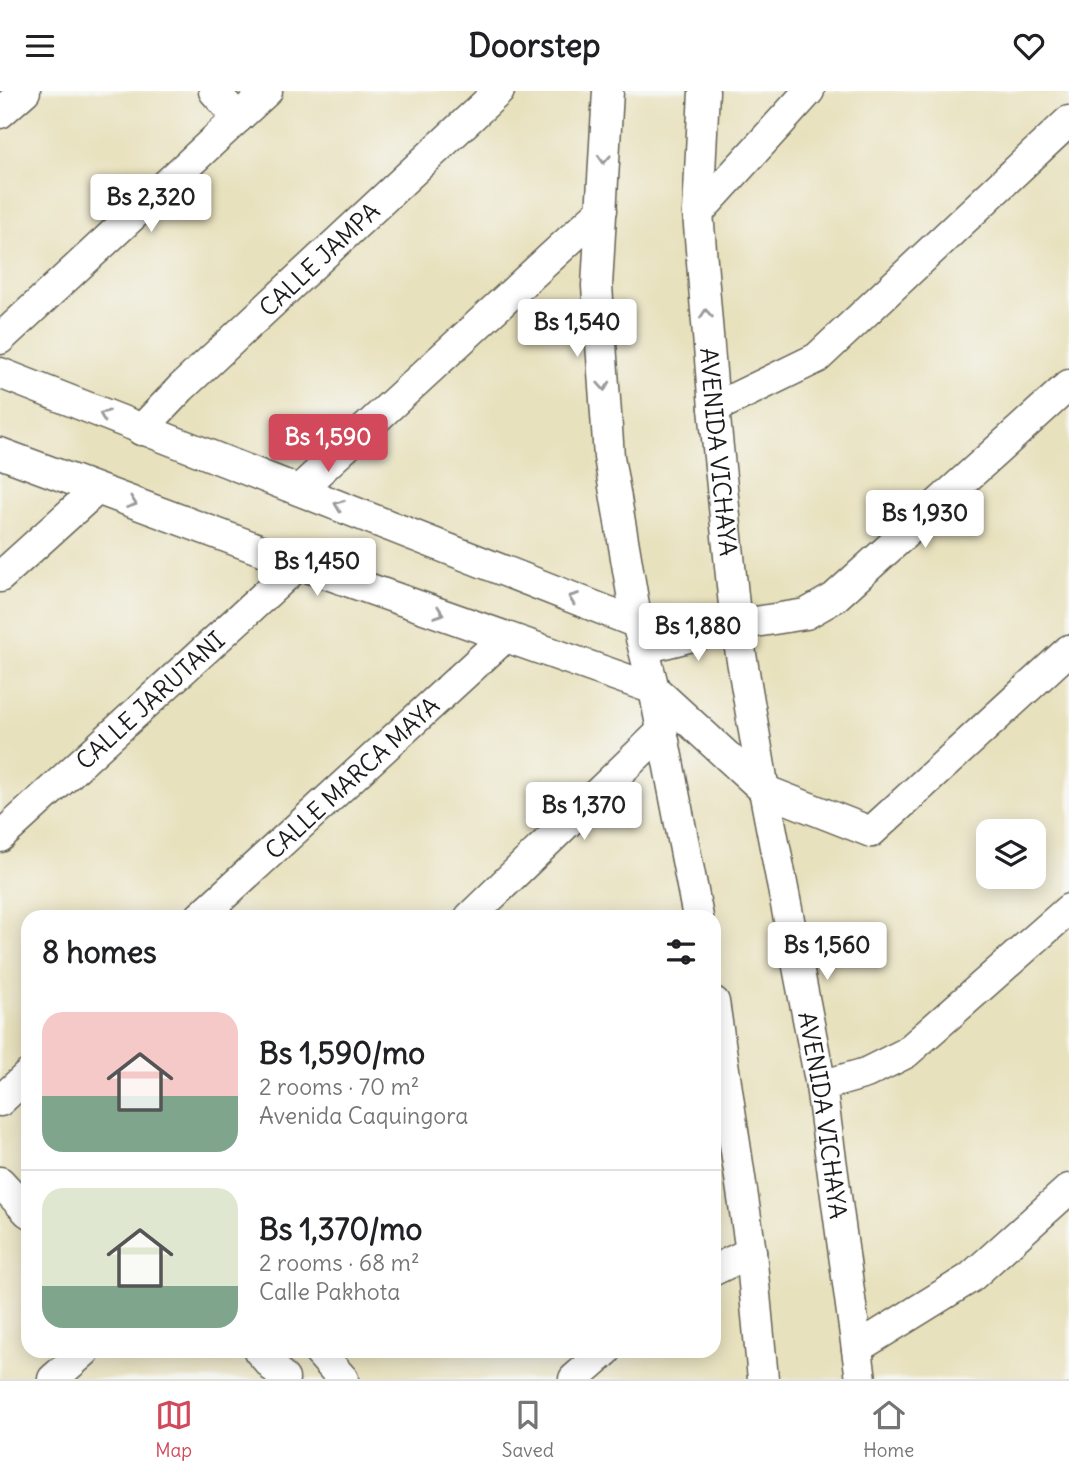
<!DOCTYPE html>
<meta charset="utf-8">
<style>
:root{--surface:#fff;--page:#f2f2f2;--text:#202124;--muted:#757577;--line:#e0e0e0;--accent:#d1495b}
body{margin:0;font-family:Delius,sans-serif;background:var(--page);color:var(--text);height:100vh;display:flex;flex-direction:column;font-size:26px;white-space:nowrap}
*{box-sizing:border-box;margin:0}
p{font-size:23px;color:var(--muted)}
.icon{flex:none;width:38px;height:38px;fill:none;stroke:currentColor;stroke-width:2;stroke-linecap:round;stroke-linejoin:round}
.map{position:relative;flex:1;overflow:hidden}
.drawer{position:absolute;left:21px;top:819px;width:700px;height:448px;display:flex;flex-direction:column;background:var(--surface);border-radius:21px;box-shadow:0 4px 18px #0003}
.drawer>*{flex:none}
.fabs{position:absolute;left:976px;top:728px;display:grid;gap:14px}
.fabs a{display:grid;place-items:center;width:70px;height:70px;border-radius:14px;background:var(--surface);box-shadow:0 4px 18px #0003;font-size:35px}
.price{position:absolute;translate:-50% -60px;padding:0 16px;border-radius:7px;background:#fff;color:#222;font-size:23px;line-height:46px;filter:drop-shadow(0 2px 4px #0008)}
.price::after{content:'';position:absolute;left:50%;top:42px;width:21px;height:16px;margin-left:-10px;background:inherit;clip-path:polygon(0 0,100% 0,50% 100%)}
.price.current{background:var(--accent);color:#fff}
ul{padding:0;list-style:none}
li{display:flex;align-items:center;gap:21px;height:175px;padding:0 21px}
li+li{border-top:2px solid var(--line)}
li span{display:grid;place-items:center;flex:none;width:196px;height:140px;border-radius:21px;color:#555}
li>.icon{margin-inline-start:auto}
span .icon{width:84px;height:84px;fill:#fffc;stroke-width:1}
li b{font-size:30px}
h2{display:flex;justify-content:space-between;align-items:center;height:84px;padding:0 21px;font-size:30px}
header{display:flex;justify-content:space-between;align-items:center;height:91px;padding:0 21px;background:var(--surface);font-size:32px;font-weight:700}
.tab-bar{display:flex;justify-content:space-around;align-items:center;height:98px;border-top:2px solid var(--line);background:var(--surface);font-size:19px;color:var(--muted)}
.tab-bar a{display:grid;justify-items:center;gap:4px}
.tab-bar .current{color:var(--accent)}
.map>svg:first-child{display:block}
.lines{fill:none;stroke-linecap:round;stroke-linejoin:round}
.minor-casing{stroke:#636154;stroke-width:33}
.minor{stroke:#fff;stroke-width:30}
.oneway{stroke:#999}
.labels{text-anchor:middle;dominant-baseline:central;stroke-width:5;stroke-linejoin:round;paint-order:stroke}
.street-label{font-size:24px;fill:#1c1c1c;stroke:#f6f6f2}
</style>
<header><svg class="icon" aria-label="menu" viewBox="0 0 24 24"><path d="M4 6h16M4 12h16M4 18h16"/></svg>Doorstep<svg class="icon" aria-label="heart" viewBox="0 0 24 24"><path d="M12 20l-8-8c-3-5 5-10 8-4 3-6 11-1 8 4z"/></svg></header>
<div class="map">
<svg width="1069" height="1288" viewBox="0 0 1069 1288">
<rect width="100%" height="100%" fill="#f6f6f2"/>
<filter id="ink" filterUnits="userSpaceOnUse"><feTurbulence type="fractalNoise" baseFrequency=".0143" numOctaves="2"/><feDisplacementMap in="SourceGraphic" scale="14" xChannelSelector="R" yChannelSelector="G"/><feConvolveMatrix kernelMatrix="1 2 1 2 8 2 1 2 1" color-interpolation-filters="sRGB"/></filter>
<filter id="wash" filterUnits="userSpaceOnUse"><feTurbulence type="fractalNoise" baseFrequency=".00686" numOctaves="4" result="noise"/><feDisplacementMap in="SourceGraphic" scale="28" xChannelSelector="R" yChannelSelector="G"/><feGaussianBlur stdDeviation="1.57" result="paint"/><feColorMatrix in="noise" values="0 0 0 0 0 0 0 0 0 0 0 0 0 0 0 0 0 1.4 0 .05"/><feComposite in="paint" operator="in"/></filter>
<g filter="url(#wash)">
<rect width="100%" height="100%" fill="#e8e1bd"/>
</g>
<g filter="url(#ink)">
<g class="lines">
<!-- minor casing -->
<g class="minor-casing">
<g id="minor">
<path d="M 214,0 L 238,27"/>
<path d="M 608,0 L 597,195 L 609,366 L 637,532 L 654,598 L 698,826"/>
<path id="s1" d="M 704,0 L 698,122 L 714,317 L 736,534 L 764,699 L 821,995 L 861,1288"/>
<path d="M 0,22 L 25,0"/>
<path d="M 698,122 L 809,0"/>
<path d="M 0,248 L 267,0"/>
<path d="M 0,282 L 637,532"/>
<path d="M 714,317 L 817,267 L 1069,30"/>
<path id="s2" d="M 141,339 L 181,297 L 499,0"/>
<path d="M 0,362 L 299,473 L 654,598 L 764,699 L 871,741 L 1069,559"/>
<path d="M 299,399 L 602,119"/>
<path d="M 0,486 L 96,399"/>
<path d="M 645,557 L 736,534 L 806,523 L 834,507 L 1069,294"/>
<path id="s3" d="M 0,746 L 299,473"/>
<path id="s4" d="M 200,826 L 505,546"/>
<path d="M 470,826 L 662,640"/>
<path d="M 714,911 L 751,1161 L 763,1288"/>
<path d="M 821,995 L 866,982 L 906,962 L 1069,818"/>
<path d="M 0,1010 L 28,984"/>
<path d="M 0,1091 L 28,1121"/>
<path d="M 714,1179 L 751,1161"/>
<path d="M 857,1257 L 970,1187 L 1069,1098"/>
<path d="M 259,1260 L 284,1288"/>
<path d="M 318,1260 L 343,1288"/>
<path d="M 53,1288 L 85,1260"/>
<path d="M 574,1288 L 606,1260"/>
</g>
</g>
<!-- minor -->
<use href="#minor" class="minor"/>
</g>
<!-- one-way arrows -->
<defs><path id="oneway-chevron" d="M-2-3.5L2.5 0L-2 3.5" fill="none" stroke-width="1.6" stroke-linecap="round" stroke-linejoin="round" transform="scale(1.75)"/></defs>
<g class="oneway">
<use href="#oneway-chevron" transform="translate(604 68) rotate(93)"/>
<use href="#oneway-chevron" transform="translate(706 223) rotate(-95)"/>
<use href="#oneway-chevron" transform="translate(604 295) rotate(86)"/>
<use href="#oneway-chevron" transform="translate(104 324) rotate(-158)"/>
<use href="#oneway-chevron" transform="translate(132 412) rotate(20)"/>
<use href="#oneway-chevron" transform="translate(339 414) rotate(-159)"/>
<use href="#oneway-chevron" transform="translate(573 507) rotate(-159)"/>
<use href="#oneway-chevron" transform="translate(439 522) rotate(19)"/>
</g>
</g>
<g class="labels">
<!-- street labels -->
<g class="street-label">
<text stroke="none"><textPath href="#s2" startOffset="247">CALLE JAMPA</textPath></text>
<text stroke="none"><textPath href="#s1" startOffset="362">AVENIDA VICHAYA</textPath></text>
<text stroke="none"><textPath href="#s3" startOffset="203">CALLE JARUTANI</textPath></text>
<text stroke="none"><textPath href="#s4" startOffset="206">CALLE MARCA MAYA</textPath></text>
<text stroke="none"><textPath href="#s1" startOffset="1034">AVENIDA VICHAYA</textPath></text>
</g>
</g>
</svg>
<div class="fabs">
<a><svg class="icon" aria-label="layers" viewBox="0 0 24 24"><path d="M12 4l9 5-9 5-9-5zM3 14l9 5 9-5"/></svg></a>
</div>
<b class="price" style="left:151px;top:143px">Bs 2,320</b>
<b class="price" style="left:577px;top:268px">Bs 1,540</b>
<b class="price current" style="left:328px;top:383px">Bs 1,590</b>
<b class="price" style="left:925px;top:459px">Bs 1,930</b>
<b class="price" style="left:317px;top:507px">Bs 1,450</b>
<b class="price" style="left:698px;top:572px">Bs 1,880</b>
<b class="price" style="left:584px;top:751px">Bs 1,370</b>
<b class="price" style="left:827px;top:891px">Bs 1,560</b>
<section class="drawer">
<h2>8 homes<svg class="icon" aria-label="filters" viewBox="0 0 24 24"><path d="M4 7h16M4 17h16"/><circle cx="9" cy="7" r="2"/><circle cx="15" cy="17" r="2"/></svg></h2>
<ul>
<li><span style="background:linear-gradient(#f6c9c9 60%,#7fa58c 0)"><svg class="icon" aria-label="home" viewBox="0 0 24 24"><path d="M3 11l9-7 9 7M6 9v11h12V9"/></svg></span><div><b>Bs 1,590/mo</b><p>2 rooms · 70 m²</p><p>Avenida Caquingora</p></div></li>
<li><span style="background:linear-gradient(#dfe7d0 70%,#7fa58c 0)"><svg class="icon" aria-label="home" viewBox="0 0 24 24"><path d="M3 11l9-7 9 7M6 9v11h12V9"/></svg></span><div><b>Bs 1,370/mo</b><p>2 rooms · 68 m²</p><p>Calle Pakhota</p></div></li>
</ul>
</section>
</div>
<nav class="tab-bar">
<a class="current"><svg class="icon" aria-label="map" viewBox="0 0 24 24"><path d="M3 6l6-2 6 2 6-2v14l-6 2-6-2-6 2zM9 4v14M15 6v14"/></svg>Map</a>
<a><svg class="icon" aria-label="saved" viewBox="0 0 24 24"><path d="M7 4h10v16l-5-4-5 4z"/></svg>Saved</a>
<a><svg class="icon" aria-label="home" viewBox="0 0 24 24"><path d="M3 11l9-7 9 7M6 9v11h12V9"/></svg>Home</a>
</nav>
